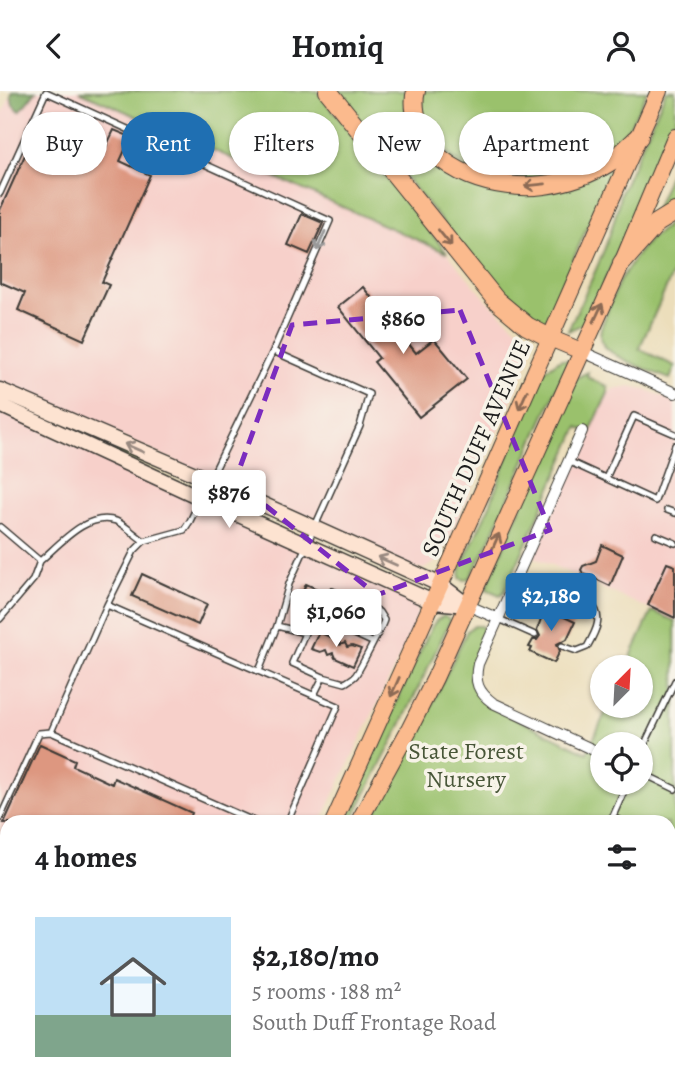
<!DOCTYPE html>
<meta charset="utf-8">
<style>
:root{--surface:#fff;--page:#f2f2f2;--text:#202124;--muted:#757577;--line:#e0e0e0;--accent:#1f6fb2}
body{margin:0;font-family:Alegreya,serif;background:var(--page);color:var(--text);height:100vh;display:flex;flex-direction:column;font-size:26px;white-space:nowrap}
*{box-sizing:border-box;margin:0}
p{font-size:23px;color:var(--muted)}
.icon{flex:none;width:38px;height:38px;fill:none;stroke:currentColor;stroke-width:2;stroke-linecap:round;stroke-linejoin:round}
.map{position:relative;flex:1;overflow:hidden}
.sheet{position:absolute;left:0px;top:724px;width:676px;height:275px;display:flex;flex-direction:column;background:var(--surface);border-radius:21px 21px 0 0;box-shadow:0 2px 5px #0004}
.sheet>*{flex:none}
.guide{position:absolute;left:21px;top:21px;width:634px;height:63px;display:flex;gap:14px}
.needle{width:46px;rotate:24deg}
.tools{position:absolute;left:590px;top:564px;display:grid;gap:14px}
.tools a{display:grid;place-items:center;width:63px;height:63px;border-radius:50%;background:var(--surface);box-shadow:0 2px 5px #0004;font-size:35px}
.price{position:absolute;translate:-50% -60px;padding:0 16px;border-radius:7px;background:#fff;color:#222;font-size:23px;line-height:46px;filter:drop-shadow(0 2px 4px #0008)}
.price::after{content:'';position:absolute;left:50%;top:42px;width:21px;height:16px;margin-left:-10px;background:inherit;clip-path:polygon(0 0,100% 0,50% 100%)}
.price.active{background:var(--accent);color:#fff}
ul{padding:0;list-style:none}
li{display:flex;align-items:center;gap:21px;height:175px;padding:0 35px}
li+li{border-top:2px solid var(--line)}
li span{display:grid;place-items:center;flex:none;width:196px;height:140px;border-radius:0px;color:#555}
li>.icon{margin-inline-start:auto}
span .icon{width:84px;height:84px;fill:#fffc;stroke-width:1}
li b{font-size:30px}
h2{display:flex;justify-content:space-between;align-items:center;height:84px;padding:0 35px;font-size:30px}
.chip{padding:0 24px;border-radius:32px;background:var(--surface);box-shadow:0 2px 5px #0004;font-size:24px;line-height:63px}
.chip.active{background:var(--accent);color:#fff}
header{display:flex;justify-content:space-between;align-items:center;height:91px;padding:0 35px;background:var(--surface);font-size:32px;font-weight:600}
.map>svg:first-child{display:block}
.built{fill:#f7d0ca}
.green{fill:#9ac16c;stroke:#5b6e44;stroke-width:2;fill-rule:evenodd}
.forest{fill:#7ba760;stroke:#4c623e;stroke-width:2}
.building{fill:#dd9780}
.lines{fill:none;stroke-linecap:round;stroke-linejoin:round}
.lane-casing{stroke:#3b3934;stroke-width:8}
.street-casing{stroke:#3b3934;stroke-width:12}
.secondary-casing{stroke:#3b3934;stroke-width:17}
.primary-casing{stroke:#3b3934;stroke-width:18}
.highway-casing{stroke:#3b3934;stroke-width:20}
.lane{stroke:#fff;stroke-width:5}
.street{stroke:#fff;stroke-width:10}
.secondary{stroke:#fde3d1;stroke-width:14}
.primary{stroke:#fbba8d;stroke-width:16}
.highway{stroke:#fbba8d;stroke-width:18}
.oneway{stroke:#8c6b54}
.oneway2{stroke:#999}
.oneway3{stroke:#988980}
.marked{fill:none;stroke:#7b2cbf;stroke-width:5;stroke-dasharray:14 9;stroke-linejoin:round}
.labels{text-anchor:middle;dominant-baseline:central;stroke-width:7;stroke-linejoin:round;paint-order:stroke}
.street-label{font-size:24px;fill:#1c1c1c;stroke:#f7f3e8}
.park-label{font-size:24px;fill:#485638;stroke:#f7f3e8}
</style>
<header><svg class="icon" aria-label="back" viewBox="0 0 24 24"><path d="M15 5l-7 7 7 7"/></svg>Homiq<svg class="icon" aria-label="person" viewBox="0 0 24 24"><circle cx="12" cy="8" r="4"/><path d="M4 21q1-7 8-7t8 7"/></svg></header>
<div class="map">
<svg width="675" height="999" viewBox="0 0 675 999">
<rect width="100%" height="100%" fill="#f7f3e8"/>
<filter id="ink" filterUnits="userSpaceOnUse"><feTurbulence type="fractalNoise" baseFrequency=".0143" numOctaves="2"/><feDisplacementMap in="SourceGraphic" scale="14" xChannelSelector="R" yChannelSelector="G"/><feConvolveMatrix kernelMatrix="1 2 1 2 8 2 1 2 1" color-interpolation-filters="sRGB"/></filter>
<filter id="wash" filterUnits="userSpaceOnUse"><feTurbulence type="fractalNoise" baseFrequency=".00686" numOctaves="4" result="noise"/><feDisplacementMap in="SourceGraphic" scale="28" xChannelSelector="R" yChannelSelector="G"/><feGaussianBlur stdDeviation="1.57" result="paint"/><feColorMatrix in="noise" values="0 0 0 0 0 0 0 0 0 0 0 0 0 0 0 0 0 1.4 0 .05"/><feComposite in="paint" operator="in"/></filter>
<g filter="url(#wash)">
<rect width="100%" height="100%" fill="#ecdebb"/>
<!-- built -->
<path class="built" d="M 13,0 L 79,0 L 447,162 L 486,208 L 528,248 L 531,255 L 529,267 L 516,299 L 440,467 L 433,473 L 424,478 L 414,477 L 0,292 L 0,27 Z
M 630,295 L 645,298 L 675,311 L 675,530 L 532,465 L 604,308 L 613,298 Z
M 0,320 L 406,505 L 416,513 L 418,522 L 415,534 L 321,731 L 7,732 L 7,960 L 0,956 Z
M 0,972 L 7,975 L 7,992 L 45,992 L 59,999 L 0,999 Z
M 79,992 L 198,992 L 194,999 L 97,999 Z"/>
<!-- green -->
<path class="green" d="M 79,0 L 317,0 L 447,162 Z
M 335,0 L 408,0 L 405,16 L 414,42 L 502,100 L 613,76 L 544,236 L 506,209 Z
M 422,0 L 647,0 C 637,21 628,43 610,58 C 564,99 474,100 436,49 C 432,44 425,38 423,32 C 420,24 422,9 422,0 Z
M 666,0 L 675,0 L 675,27 L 589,226 L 583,233 L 568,240 C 587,197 612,151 620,104 Z
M 675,69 L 675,113 L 656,125 L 654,122 Z
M 675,128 L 675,177 L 639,258 L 675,275 L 670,288 C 654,281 611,267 603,253 C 599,248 600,243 601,237 L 619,191 L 636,165 L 649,149 Z
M 561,268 L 569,269 L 489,451 L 470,487 L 465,489 L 460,487 L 461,476 L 490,414 L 511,357 L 544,280 Z
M 588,281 L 587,286 L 608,296 L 608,302 L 578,367 L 576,365 L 587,340 L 578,336 L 505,500 L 500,504 L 486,498 L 576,287 Z
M 37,321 L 155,372 L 154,375 L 129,368 L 36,324 Z
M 652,520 L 675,530 L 675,999 L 233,999 L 236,992 L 668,992 L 668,732 L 370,731 L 410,659 L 467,540 L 473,535 L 481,535 L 486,542 L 471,579 L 470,588 L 478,605 L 500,620 L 587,662 L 609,614 L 640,614 L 640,576 L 626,576 ZM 602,653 L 640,653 L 640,691 L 602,691 Z
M 444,525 L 449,528 L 449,532 L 399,638 L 351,731 L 340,732 L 431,537 L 437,529 Z"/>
<!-- forest -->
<path class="forest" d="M 13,0 L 36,0 L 20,20 L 13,14 L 11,4 Z"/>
<g id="blocks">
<!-- building -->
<path class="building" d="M 39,33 L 103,62 L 114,39 L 131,46 L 120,70 L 150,84 L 102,191 L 109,194 L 84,249 L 18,219 L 25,202 L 0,191 L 0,119 Z
M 302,123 L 323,132 L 309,163 L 288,154 Z
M 363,196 L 416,262 L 434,248 L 467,288 L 419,326 L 374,271 L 379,267 L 338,216 Z
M 602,454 L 623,464 L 610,495 L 583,482 L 581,479 L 583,475 L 596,470 Z
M 667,472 L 675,475 L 675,527 L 648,514 Z
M 142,483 L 207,513 L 198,534 L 132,505 Z
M 306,493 L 317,498 L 308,516 L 298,511 Z
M 331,509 L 376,530 L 371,541 L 326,520 Z
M 552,512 L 560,514 L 560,524 L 575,531 L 567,548 L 557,553 L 560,560 L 554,572 L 530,561 L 532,557 L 529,556 L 533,549 L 537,549 L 540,545 L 537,539 L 546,514 L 549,516 Z
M 319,541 L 339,550 L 340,554 L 345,552 L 347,556 L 352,555 L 361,558 L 353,575 L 335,567 L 333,562 L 328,564 L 326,559 L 320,561 L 311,558 Z
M 40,653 L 75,669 L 73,675 L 112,693 L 114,687 L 192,722 L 188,732 L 4,732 Z"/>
</g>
</g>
<g filter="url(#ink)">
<use href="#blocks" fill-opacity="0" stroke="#3b3934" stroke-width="2"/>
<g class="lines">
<!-- lane casing -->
<g class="lane-casing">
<path id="lane" d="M 0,102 L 46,1 L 330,130 L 273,260 L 190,430 L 184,439 L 144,450 L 134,460 L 107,514 L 51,641 L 258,732
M 568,370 L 655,410 L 675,354
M 606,387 L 634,325 L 675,343
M 667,419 L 675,422
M 0,436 L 40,470 C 60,453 87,420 116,430 C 125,434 135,444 144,450
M 656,444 L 675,452
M 107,514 L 338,615 L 287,732
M 313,524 L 372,551
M 0,528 L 33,489 L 40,470
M 499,528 L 535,544
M 277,535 L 305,542
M 562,555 L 577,560 L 587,556 C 596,540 605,525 589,511
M 259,580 L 277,535 L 289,493 L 360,335 L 369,303 L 273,260
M 314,604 L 323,586 L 345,592 C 348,590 352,588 355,585 C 358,582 383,534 384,529 L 379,521 L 332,500 L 315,519 L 292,572 L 323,586
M 640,663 L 675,590
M 640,681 L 675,698
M 612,726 L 625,732
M 0,727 L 39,642 L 51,641
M 610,732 L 628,691
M 0,811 L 7,814
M 668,884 L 675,887
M 0,963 L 7,966
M 66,992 L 81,999
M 495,992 L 510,999
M 129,999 L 132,992
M 444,999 L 447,992"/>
</g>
<!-- street casing -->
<g class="street-casing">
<path id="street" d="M 581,260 L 675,302
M 582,340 L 478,573 C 474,591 478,601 493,612 L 602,663
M 467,514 L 499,528"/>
</g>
<!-- secondary casing -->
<g class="secondary-casing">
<path id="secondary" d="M 0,299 L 209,389 L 441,494 L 467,514
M 0,314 L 201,407 L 433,511 L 467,514"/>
</g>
<!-- primary casing -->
<g class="primary-casing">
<path id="primary" d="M 550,247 L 581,260
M 333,732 L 479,408 L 659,0
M 358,732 L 410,637 L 435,587 L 622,172 L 675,46
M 206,999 L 208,992
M 220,999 L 224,992"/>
</g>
<!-- highway casing -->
<g class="highway-casing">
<path id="highway" d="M 328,0 L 496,209 L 527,235 L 550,247
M 416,0 C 413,10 415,22 418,32 C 431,82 498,100 544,94 C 566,91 591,83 610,71 C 621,64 630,54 639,46
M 622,172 L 657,132 L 675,121"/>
</g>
<!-- lane -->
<use href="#lane" class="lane"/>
<!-- street -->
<use href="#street" class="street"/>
<!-- secondary -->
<use href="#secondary" class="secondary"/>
<!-- primary -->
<use href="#primary" class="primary"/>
<!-- highway -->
<use href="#highway" class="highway"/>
</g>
<!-- one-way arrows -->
<defs><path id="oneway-shaft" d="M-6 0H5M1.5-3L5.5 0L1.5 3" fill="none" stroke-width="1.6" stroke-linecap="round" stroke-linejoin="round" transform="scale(1.75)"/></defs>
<g class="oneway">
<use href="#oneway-shaft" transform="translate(535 94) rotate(174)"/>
<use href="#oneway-shaft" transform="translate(445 147) rotate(51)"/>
<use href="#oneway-shaft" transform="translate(598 222) rotate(-65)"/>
<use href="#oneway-shaft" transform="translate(523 309) rotate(114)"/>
<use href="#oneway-shaft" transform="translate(495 452) rotate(-66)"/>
<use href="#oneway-shaft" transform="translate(395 596) rotate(114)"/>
</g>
<use class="oneway2" href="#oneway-shaft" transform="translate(321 150) rotate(113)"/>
<g class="oneway3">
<use href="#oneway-shaft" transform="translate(134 357) rotate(-156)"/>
<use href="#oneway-shaft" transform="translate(387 470) rotate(-156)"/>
</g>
</g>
<!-- marked area -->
<path class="marked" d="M 460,219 L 550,439 L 377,504 L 235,390 L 292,234 Z"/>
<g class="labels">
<!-- street labels -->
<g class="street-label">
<text transform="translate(476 357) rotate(-66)">SOUTH DUFF AVENUE</text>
</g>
<!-- park labels -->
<g class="park-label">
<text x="466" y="660">State Forest<tspan x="466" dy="28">Nursery</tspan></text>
</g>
</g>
</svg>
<div class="tools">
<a><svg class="needle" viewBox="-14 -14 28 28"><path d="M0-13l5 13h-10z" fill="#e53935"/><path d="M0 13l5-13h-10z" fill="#757577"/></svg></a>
<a><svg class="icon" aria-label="locate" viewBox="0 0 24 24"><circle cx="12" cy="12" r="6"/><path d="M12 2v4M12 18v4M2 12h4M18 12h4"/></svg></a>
</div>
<b class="price" style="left:403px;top:265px">$860</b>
<b class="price" style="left:229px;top:439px">$876</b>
<b class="price active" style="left:551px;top:542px">$2,180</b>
<b class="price" style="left:336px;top:558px">$1,060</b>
<div class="guide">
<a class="chip">Buy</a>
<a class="chip active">Rent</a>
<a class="chip">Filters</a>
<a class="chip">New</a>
<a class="chip">Apartment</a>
</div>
<section class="sheet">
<h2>4 homes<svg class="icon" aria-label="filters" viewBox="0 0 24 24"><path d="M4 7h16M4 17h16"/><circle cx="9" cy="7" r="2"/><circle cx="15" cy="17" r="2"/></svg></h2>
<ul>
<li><span style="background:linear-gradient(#bfe0f5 70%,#7fa58c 0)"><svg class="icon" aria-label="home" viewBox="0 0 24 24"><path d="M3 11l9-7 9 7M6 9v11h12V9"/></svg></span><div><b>$2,180/mo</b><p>5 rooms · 188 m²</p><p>South Duff Frontage Road</p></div></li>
</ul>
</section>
</div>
